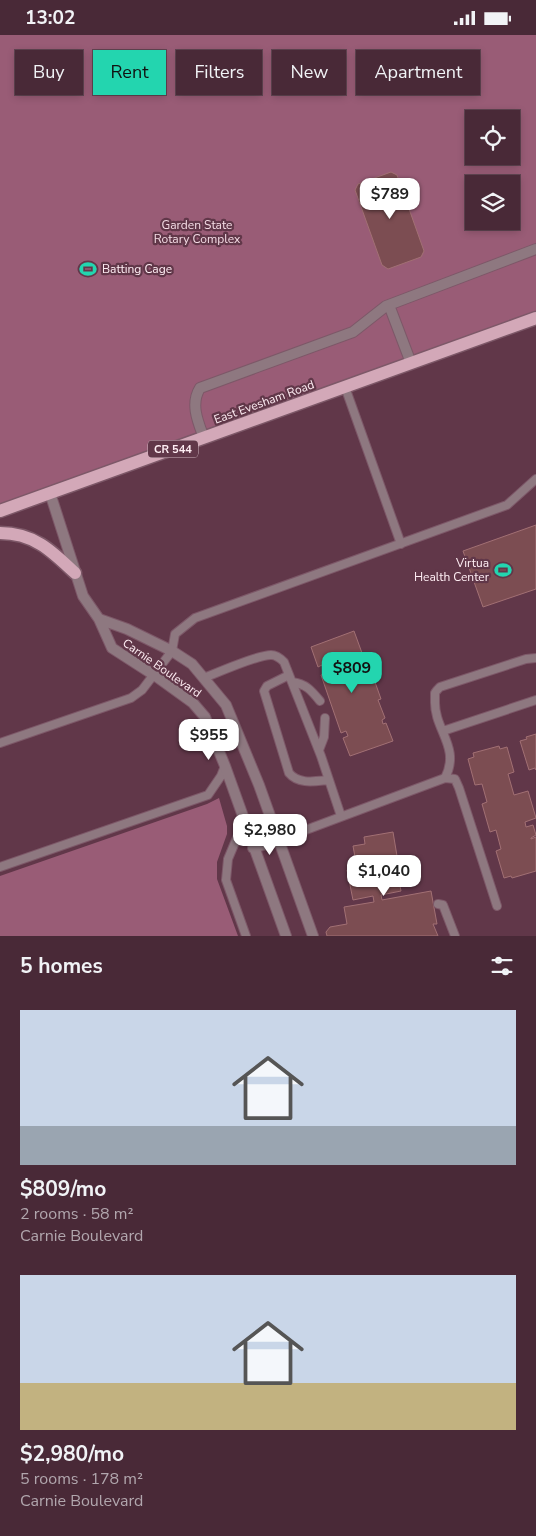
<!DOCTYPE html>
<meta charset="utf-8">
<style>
:root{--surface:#492937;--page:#50313f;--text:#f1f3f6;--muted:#b1a6ad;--line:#614552;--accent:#23d5af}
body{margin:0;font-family:"Nunito Sans",sans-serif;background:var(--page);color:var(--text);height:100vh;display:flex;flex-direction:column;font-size:19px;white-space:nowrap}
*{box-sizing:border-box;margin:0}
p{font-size:16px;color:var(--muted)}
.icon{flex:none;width:28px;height:28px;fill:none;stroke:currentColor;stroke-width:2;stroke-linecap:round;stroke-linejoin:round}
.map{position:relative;height:901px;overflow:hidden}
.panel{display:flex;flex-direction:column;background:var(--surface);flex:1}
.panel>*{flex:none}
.guide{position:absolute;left:15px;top:15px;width:506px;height:45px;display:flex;gap:10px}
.tools{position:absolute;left:465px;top:75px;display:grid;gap:10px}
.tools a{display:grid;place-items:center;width:55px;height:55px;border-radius:0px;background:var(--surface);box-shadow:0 2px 8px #0003,0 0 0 1px var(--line);font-size:25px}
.price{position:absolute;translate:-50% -42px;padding:0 11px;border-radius:10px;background:#fff;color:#222;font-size:16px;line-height:32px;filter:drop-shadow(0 1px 2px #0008)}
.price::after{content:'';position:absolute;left:50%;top:30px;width:15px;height:11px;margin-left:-8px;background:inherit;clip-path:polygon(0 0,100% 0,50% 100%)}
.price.current{background:var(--accent);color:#111}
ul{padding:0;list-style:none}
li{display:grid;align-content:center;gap:10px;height:265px;padding:0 20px}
li span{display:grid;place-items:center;height:155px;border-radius:0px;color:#555}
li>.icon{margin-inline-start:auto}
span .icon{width:90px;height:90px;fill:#fffc;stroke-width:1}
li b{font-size:21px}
h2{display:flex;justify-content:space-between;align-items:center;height:60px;padding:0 20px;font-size:21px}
.chip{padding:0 18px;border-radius:0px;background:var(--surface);box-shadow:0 2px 8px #0003,0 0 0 1px var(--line);font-size:18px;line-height:45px}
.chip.current{background:var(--accent);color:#111}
.status{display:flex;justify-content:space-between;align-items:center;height:35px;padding:0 25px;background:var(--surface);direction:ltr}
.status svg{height:14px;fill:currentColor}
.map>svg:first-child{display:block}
.green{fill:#995c76;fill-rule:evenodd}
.building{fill:#7c4d52;stroke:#a27074}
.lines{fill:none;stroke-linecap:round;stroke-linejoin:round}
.lane-casing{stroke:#7d5868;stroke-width:10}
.street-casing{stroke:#7d5868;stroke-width:12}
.primary-casing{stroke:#7d5868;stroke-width:15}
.lane{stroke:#8e7880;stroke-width:8}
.street{stroke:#8e7880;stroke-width:10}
.primary{stroke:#d3a8b8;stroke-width:12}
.labels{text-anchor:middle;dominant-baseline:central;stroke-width:4.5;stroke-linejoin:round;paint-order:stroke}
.shield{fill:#613749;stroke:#d0b7c1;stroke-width:1}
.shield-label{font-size:11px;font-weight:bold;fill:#ffeef4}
.park-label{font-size:12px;fill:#f4dce5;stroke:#613749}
.poi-label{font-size:12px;fill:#ffeef4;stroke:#613749;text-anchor:start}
.street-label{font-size:12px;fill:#ffeef4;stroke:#613749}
</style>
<div class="status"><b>13:02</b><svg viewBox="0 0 49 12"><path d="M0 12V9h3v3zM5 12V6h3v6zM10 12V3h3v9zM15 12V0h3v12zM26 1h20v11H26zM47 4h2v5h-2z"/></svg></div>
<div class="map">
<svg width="536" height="901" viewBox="0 0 536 901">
<rect width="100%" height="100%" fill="#613749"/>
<!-- green -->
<path class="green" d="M 0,0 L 536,0 L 536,283 L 0,476 ZM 474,84 L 511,84 L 511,121 L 474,121 ZM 474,149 L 511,149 L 511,186 L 474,186 Z
M 219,763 L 227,791 L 227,799 L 217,827 L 217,844 L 238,901 L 0,901 L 0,841 L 207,769 Z"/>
<!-- building -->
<path class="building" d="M 391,137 L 397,140 L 424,216 L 421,222 L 388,234 L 382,230 L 355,155 L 358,149 Z
M 536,490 L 536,554 L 483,572 L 463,516 Z
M 354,596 L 362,618 L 359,619 L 361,627 L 364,625 L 372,648 L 375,647 L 381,664 L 378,665 L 385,683 L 382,685 L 383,689 L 386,688 L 393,706 L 350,721 L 343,703 L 348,701 L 346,696 L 341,698 L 321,640 L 324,639 L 322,630 L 318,632 L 311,612 Z
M 536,699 L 536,735 L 535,733 L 529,735 L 520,706 L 527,704 L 526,702 Z
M 499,711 L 500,714 L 507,712 L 514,737 L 508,739 L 514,760 L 528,756 L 536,783 L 525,787 L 526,792 L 533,790 L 536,800 L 531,803 L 531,804 L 536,802 L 536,836 L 512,843 L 511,841 L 504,843 L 496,816 L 501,814 L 496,795 L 490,797 L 482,769 L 487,767 L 482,749 L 475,750 L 468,724 L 474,722 L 473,718 Z
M 393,797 L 397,821 L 394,821 L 401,856 L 381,860 L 382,865 L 431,856 L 437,889 L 433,889 L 438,901 L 327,901 L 326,897 L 330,892 L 347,889 L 344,872 L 374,867 L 373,861 L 353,865 L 347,835 L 357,833 L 353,811 L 365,809 L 364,802 Z"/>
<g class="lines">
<!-- lane casing -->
<g class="lane-casing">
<path id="lane" d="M 345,352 L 401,509
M 289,640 L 267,651 L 264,656 L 289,738 C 299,750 316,746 329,745
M 204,643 C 219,637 257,620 271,620 C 276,620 280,623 284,627 L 321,721 L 341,781
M 292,647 C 306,649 311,655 320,666
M 443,696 L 536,665
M 0,708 L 131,663 L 142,655 L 172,616 L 175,599 L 195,583 L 507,470 L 536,444
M 319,715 L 324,702 L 325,683
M 445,743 L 455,744 L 459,753 L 497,871
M 244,786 L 228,824 L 226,845 L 246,901
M 279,805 L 445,743 C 461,712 434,695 435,666 C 435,665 435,659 435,658 C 436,656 438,654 440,652 L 526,624 L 536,623
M 0,832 L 208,760 L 221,741 L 225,731
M 438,869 L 443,870 L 455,901"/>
</g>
<!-- street casing -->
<g class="street-casing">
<path id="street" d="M 389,270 L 411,328
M 204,403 C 198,387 190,369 200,353 L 353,297 L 386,271 L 536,214
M 50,458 L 83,561 L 99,584 L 112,613 L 157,642 L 193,668 L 205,682 L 225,731 L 286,901
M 99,584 L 127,594 L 172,616 L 192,629 L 226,670 L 259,750 L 313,901
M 253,813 L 279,805"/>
</g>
<!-- primary casing -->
<g class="primary-casing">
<path id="primary" d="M 0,476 L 536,283
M 0,498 C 34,498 52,516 75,538"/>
</g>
<!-- lane -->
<use href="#lane" class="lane"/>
<!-- street -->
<use href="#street" class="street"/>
<!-- primary -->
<use href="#primary" class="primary"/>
</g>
<!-- icons -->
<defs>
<g id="stadium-bare" transform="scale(1.35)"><path d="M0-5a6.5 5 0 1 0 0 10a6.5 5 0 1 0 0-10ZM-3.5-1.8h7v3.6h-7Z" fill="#23d5af" stroke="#613749" stroke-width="2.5" paint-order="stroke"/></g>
</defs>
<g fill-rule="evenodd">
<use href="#stadium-bare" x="88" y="234"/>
<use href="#stadium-bare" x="503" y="535"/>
</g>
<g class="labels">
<!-- shield labels -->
<rect class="shield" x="148" y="405.5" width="50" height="17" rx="4"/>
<g class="shield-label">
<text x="173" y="414">CR 544</text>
</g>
<!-- park labels -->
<g class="park-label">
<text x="197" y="190">Garden State<tspan x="197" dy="14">Rotary Complex</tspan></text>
</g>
<!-- poi labels -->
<g class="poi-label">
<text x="102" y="234">Batting Cage</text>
<text x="489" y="528" text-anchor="end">Virtua<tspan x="489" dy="14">Health Center</tspan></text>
</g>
<!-- street labels -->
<g class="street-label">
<text transform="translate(264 367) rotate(-20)">East Evesham Road</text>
<text transform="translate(162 633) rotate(35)">Carnie Boulevard</text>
</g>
</g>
</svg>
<div class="tools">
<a><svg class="icon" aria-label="locate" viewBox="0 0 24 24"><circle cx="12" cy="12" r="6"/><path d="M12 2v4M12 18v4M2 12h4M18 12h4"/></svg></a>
<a><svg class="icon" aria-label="layers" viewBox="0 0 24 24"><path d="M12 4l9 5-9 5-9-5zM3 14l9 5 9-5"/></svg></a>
</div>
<b class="price" style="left:390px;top:185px">$789</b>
<b class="price current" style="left:352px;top:659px">$809</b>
<b class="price" style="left:209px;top:726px">$955</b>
<b class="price" style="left:270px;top:821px">$2,980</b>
<b class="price" style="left:384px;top:862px">$1,040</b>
<div class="guide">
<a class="chip">Buy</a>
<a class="chip current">Rent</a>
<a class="chip">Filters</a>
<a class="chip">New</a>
<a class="chip">Apartment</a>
</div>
</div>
<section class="panel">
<h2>5 homes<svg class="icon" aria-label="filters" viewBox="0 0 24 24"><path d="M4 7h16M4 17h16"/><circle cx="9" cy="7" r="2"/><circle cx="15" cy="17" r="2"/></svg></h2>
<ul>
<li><span style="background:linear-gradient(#c9d6e8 75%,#9aa5b1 0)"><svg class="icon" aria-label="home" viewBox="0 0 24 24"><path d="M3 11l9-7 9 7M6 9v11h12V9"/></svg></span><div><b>$809/mo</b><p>2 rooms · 58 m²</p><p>Carnie Boulevard</p></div></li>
<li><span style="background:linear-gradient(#c9d6e8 70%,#c2b280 0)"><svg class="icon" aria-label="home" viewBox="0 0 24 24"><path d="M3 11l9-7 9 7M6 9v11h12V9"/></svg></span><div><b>$2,980/mo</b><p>5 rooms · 178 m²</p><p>Carnie Boulevard</p></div></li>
</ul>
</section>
